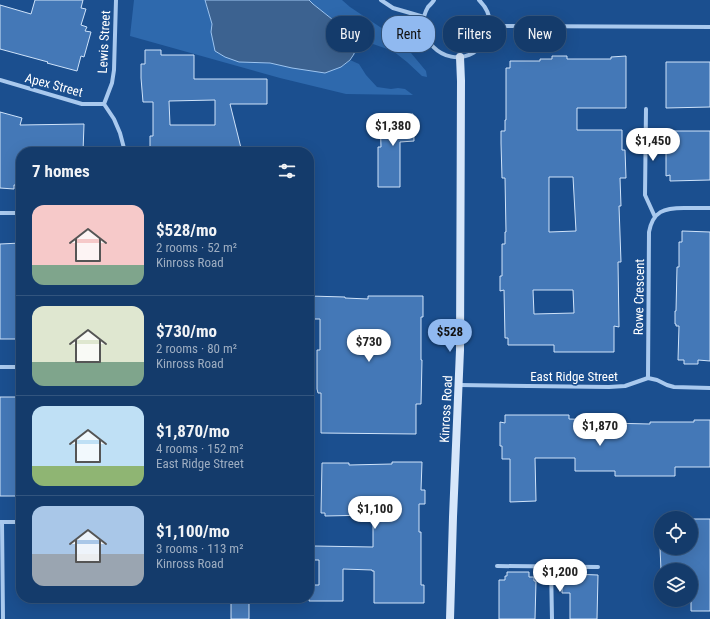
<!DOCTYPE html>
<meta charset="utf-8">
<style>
:root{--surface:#143b6b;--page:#214673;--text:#f1f3f6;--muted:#9dadc1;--line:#33557e;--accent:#90b9f0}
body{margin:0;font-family:"Roboto Condensed",sans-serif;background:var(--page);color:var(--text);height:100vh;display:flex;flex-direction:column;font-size:15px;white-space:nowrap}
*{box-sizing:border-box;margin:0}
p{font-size:13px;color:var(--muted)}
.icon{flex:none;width:22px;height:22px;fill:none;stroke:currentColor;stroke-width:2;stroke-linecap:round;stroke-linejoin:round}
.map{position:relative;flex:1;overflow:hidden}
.panel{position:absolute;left:16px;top:147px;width:298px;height:456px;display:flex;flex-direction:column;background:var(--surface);border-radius:16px;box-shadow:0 4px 16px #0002,0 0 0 1px var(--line)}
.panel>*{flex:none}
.banner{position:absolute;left:326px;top:16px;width:324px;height:36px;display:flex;gap:8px}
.tools{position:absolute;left:654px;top:511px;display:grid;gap:8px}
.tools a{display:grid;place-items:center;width:44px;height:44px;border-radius:50%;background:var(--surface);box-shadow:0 4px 16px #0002,0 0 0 1px var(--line);font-size:20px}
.price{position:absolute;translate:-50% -34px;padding:0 9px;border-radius:14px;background:#fff;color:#222;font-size:13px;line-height:26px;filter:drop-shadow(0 1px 2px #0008)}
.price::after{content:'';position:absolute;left:50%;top:24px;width:12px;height:9px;margin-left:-6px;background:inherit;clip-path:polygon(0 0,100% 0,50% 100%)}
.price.current{background:var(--accent);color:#111}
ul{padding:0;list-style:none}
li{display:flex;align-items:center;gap:12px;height:100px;padding:0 16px}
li+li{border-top:1px solid var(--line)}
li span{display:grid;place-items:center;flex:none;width:112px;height:80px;border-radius:12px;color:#555}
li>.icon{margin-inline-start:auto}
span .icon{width:48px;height:48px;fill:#fffc;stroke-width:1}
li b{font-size:17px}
h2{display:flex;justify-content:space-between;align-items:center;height:48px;padding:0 16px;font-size:17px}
.chip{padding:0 14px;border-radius:16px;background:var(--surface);box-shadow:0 4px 16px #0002,0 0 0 1px var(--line);font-size:14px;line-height:36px}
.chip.current{background:var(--accent);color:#111}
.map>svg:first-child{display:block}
.green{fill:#2e69ad}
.water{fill:#3c6290;stroke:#9cc4f0}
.building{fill:#4478b7;stroke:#cfe3fa;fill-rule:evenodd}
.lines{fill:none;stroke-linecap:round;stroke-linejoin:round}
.street{stroke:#a9c9ee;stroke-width:4}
.secondary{stroke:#d6e6fa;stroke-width:8}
.labels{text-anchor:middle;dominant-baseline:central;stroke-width:3.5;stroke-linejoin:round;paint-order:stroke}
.street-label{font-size:13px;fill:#fff;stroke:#1b4f8f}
</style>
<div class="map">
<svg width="710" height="619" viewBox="0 0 710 619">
<rect width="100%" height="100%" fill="#1b4f8f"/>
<!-- green -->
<path class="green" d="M 134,0 L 205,0 L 212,24 L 211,32 L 239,62 L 270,63 L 292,68 L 341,67 L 350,60 L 359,64 L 366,75 L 377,87 L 391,89 L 398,88 L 405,89 L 413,95 L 346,94 L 280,78 L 130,36 Z
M 309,0 L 342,0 L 350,7 L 401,41 L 426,71 L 427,77 L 422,76 L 407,62 L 393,51 L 373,44 L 362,42 L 349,37 L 342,27 L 313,4 Z"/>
<!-- water -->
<path class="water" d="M 205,0 L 309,0 L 313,4 L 342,27 L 355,46 L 354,54 L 350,60 L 341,67 L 325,73 L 292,68 L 270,63 L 239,62 L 225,57 L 215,51 L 211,32 L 212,24 Z"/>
<!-- building -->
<path class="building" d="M 35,0 L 83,0 L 81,8 L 86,9 L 81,25 L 87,27 L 85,31 L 91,32 L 84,57 L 81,56 L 77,71 L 47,63 L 48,62 L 0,49 L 0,5 L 31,14 Z
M 145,50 L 161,50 L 161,55 L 194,55 L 194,79 L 267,79 L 267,104 L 230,104 L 242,152 L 212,152 L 211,151 L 150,151 L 150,136 L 153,136 L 153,102 L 143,102 L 141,78 L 141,64 L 145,64 ZM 215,100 L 215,125 L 170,125 L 169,101 Z
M 552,56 L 567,56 L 567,59 L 611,59 L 611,57 L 626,56 L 626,108 L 577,108 L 577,130 L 622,130 L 622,150 L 625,150 L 626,178 L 620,178 L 621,206 L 619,206 L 621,262 L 618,262 L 619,327 L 614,326 L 614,352 L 554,352 L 554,345 L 508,345 L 508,338 L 505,338 L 504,290 L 500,291 L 500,276 L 502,276 L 502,244 L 505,244 L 505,232 L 506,232 L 505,178 L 502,178 L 501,143 L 501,131 L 505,131 L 505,120 L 506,120 L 506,68 L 510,68 L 510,61 L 540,61 L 540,59 L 552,59 ZM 549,177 L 573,177 L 576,231 L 549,232 ZM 533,290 L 573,290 L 574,313 L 534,314 Z
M 666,62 L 710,62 L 710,107 L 666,108 Z
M 0,112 L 22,118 L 20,125 L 84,124 L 83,152 L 21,152 L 21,185 L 14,185 L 14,189 L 0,188 Z
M 413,114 L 414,141 L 400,142 L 400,187 L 378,187 L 378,147 L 381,147 L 380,115 Z
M 666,131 L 710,131 L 710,180 L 670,181 L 670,175 L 666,176 Z
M 682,231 L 710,232 L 710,361 L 698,360 L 698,364 L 684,364 L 684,360 L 678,360 L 679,326 L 676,326 L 676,324 L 675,324 L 675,311 L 676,311 L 677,267 L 679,267 L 679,242 L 682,242 Z
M 21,243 L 21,287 L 17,287 L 17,316 L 21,315 L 21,339 L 0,339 L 0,244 Z
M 309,296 L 345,297 L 345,298 L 368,299 L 368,296 L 423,296 L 423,317 L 421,317 L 421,360 L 422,360 L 421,404 L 416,404 L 416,434 L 321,433 L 321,393 L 318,393 L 317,389 L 317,350 L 320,350 L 320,319 L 309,319 Z
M 0,397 L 20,397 L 19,455 L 21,455 L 21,496 L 0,496 Z
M 505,415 L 569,415 L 569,419 L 601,420 L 601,421 L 606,421 L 606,423 L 650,424 L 650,422 L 694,422 L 694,420 L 710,420 L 710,467 L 675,467 L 675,476 L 615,476 L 615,471 L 575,471 L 575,458 L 535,458 L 536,501 L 510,502 L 510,459 L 502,459 L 502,446 L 500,446 L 500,422 L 505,423 Z
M 392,462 L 422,462 L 421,490 L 425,490 L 425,504 L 419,504 L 419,532 L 421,532 L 421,585 L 424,585 L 424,603 L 374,603 L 374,571 L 372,571 L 372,570 L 343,569 L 343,601 L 309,601 L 309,585 L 319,585 L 319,560 L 314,560 L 314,546 L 373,547 L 373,515 L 325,516 L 325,513 L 321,513 L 322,463 L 349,463 L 349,465 L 392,464 Z
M 691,519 L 710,519 L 710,611 L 691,611 L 691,570 L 661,570 L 660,548 L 691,548 Z
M 507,572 L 529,572 L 529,577 L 534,577 L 534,581 L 536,581 L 535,619 L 499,619 L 499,580 L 505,580 L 505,576 L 507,576 Z
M 572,574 L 598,575 L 597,619 L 570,619 L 570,593 L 562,593 L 562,577 L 572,577 Z
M 231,598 L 249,598 L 249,619 L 231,619 Z"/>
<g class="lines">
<!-- street -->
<path class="street" d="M 116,0 L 114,70 L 112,83 L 104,104 L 114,119 L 120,133 L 125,152
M 381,0 L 393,8 L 424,17
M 434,0 C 433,2 430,5 428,7 C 411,36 444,69 473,53 C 481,48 487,40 489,31 C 492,19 488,9 479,0
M 490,26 L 710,27
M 0,80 L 82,104 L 104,104
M 646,109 L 645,195 L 655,217
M 0,213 L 21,213
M 0,367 L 21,367
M 648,378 L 649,232 C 653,211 664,208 684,208 C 693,208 701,208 710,208
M 459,385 L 609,387 L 625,386 L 648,378 L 657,380 L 667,385 L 674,387 L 710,388
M 0,522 L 21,522
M 2,522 L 3,619
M 497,566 L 598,567
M 551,566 L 552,619"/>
<!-- secondary -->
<path class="secondary" d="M 450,619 L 453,517 L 460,350 L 461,81 L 460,57"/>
</g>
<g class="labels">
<!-- street labels -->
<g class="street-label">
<text transform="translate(104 42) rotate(-87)">Lewis Street</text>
<text transform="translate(54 85) rotate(15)">Apex Street</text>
<text transform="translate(639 297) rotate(-89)">Rowe Crescent</text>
<text x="574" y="376">East Ridge Street</text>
<text transform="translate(446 409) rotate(-87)">Kinross Road</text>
</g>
</g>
</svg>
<div class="tools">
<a><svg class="icon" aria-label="locate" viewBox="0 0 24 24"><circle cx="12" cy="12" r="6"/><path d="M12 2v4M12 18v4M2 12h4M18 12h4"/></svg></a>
<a><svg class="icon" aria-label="layers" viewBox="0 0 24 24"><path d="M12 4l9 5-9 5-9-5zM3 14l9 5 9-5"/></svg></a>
</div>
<b class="price" style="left:393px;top:147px">$1,380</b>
<b class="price" style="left:653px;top:162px">$1,450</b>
<b class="price current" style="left:450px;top:353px">$528</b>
<b class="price" style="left:369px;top:363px">$730</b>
<b class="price" style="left:600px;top:447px">$1,870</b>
<b class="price" style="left:375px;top:530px">$1,100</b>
<b class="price" style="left:560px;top:593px">$1,200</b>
<div class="banner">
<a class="chip">Buy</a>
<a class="chip current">Rent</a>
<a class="chip">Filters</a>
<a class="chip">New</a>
</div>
<section class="panel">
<h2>7 homes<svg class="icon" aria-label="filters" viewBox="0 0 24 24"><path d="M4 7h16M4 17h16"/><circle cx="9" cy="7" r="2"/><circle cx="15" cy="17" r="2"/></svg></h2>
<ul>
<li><span style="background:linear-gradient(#f6c9c9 75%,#7fa58c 0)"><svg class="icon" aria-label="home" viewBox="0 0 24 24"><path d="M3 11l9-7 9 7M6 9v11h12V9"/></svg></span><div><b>$528/mo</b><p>2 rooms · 52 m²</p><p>Kinross Road</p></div></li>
<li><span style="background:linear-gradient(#dfe7d0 70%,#7fa58c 0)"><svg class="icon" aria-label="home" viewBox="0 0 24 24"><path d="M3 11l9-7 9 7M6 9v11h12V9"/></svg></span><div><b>$730/mo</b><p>2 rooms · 80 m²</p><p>Kinross Road</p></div></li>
<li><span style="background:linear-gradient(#bfe0f5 75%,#8fb573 0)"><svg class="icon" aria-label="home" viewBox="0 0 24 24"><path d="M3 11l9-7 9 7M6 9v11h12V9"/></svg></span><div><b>$1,870/mo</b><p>4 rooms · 152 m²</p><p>East Ridge Street</p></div></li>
<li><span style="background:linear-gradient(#a9c7e8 60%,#9aa5b1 0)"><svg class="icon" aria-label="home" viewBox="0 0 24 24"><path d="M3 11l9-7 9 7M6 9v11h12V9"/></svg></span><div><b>$1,100/mo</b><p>3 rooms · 113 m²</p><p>Kinross Road</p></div></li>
</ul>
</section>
</div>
